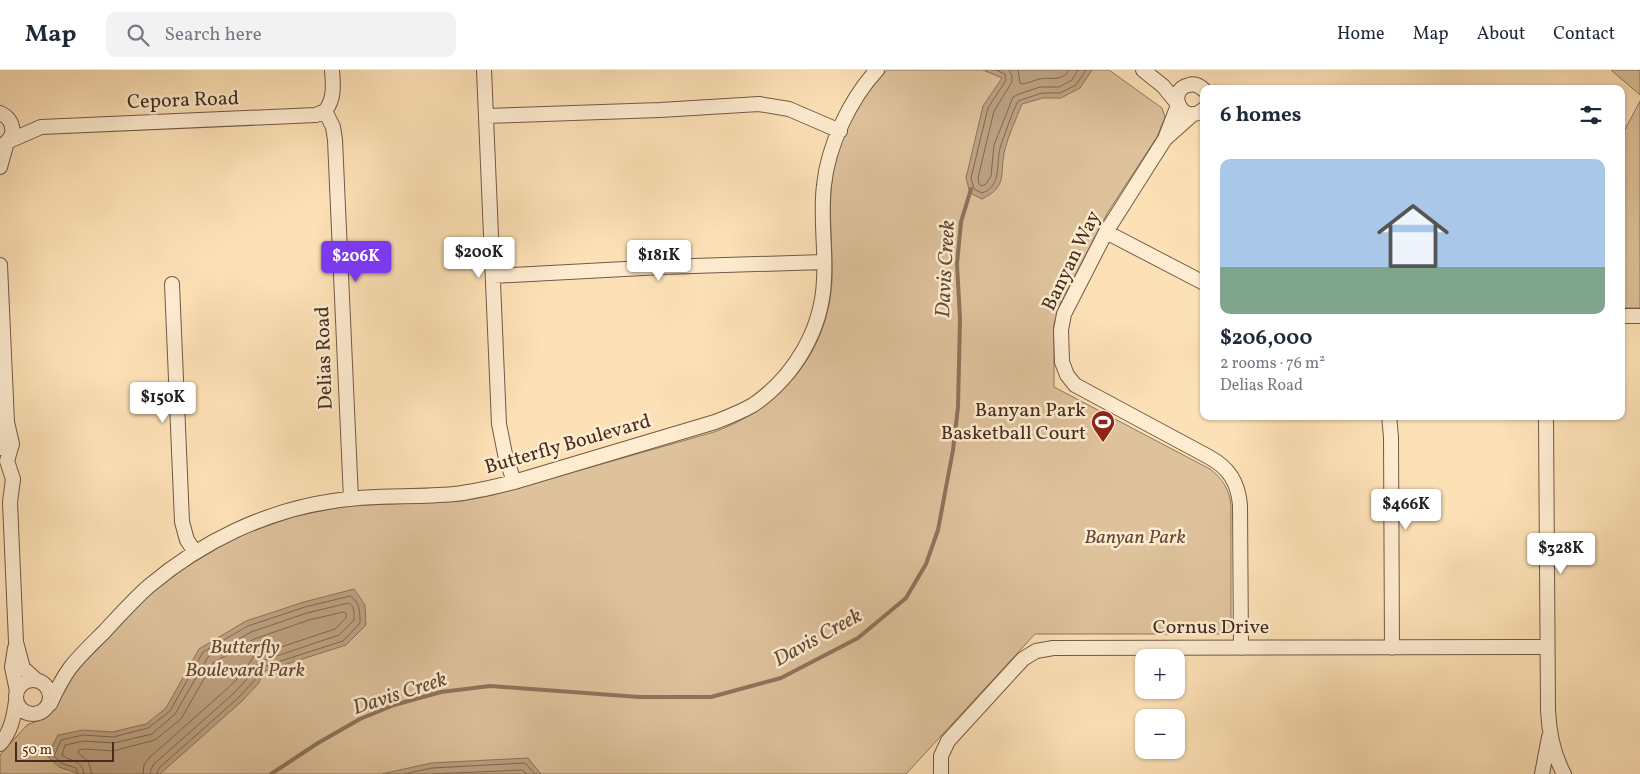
<!DOCTYPE html>
<meta charset="utf-8">
<style>
:root{--surface:#fff;--page:#f2f2f3;--text:#1f2937;--muted:#747a83;--line:#e0e1e3;--accent:#7c3aed}
body{margin:0;font-family:Vollkorn,serif;background:var(--page);color:var(--text);height:100vh;display:flex;flex-direction:column;font-size:19px;white-space:nowrap}
*{box-sizing:border-box;margin:0}
p{font-size:16px;color:var(--muted)}
.icon{flex:none;width:28px;height:28px;fill:none;stroke:currentColor;stroke-width:2;stroke-linecap:round;stroke-linejoin:round}
.map{position:relative;flex:1;overflow:hidden}
.details{position:absolute;left:1200px;top:15px;width:425px;height:335px;display:flex;flex-direction:column;background:var(--surface);border-radius:10px;box-shadow:0 1px 4px #0004}
.details>*{flex:none}
.controls{position:absolute;left:1135px;top:579px;display:grid;gap:10px}
.controls a{display:grid;place-items:center;width:50px;height:50px;border-radius:10px;background:var(--surface);box-shadow:0 1px 4px #0004;font-size:25px}
.scale{position:absolute;left:15px;bottom:12px;width:99px;box-sizing:border-box;padding-left:5px;border:2px solid #452c1f;border-top:0;font-size:14px;line-height:18px;white-space:nowrap;color:#452c1f;-webkit-text-stroke:4px #feecd0;paint-order:stroke}
.price{position:absolute;translate:-50% -42px;padding:0 11px;border-radius:5px;background:#fff;color:#222;font-size:16px;line-height:32px;filter:drop-shadow(0 1px 2px #0008)}
.price::after{content:'';position:absolute;left:50%;top:30px;width:15px;height:11px;margin-left:-8px;background:inherit;clip-path:polygon(0 0,100% 0,50% 100%)}
.price.active{background:var(--accent);color:#fff}
ul{padding:0;list-style:none}
li{display:grid;align-content:center;gap:10px;height:265px;padding:0 20px}
li span{display:grid;place-items:center;height:155px;border-radius:10px;color:#555}
li>.icon{margin-inline-start:auto}
span .icon{width:90px;height:90px;fill:#fffc;stroke-width:1}
li b{font-size:21px}
h2{display:flex;justify-content:space-between;align-items:center;height:60px;padding:0 20px;font-size:21px}
header{display:flex;align-items:center;gap:30px;box-sizing:border-box;height:70px;padding:0 25px;background:var(--surface);border-bottom:1px solid var(--line)}
header strong{font-size:24px}
nav{display:flex;gap:28px;margin-inline-start:auto;font-size:18px}
.search{width:350px;height:45px;background:var(--page);display:flex;align-items:center;gap:12px;box-sizing:border-box;padding:0 18px;border-radius:10px;color:var(--muted);font-size:19px}
.map>svg:first-child{display:block}
.green{fill:#dec29c;stroke:#92775e}
.water{fill:#bea383;stroke:#8e735b}
.lines{fill:none;stroke-linecap:round;stroke-linejoin:round}
.shore{stroke:#826851;stroke-width:1}
.stream{stroke:#8e735b;stroke-width:4}
.minor-casing{stroke:#735945;stroke-width:16}
.minor{stroke:#feecd0;stroke-width:14}
.labels{text-anchor:middle;dominant-baseline:central;stroke-width:5;stroke-linejoin:round;paint-order:stroke}
.street-label{font-size:20px;fill:#452c1f;stroke:#feecd0}
.poi-label{font-size:20px;fill:#452c1f;stroke:#feecd0;text-anchor:end}
.park-label{font-size:20px;font-style:italic;fill:#644a38;stroke:#feecd0}
.water-label{font-size:21px;font-style:italic;fill:#634a38;stroke:#feecd0}
</style>
<header>
<strong>Map</strong>
<div class="search"><svg class="icon" aria-label="search" viewBox="0 0 24 24"><circle cx="10" cy="10" r="6"/><path d="M15 15l6 6"/></svg>Search here</div>
<nav><a>Home</a><a>Map</a><a>About</a><a>Contact</a></nav>
</header>
<div class="map">
<svg width="1640" height="704" viewBox="0 0 1640 704">
<rect width="100%" height="100%" fill="#fde1b6"/>
<filter id="stains"><feTurbulence type="fractalNoise" baseFrequency=".004" numOctaves="4"/><feColorMatrix values="0 0 0 0 .2 0 0 0 0 .09 0 0 0 0 .02 0 0 0 .5 -.17"/></filter>
<radialGradient id="worn" r=".72"><stop offset=".6" stop-color="#630" stop-opacity="0"/><stop offset="1" stop-color="#630" stop-opacity=".3"/></radialGradient>
<!-- green -->
<path class="green" d="M 887,0 L 1109,0 L 1162,38 L 1165,47 L 1157,67 L 1108,142 L 1060,234 L 1054,254 L 1054,317 L 1210,399 C 1223,409 1229,419 1231,435 L 1231,558 L 1225,564 L 1035,564 L 906,704 L 0,704 L 0,685 L 27,655 L 42,649 L 51,642 L 65,613 L 147,527 L 183,499 L 226,473 L 247,463 L 292,447 L 344,436 L 463,431 L 493,425 L 714,362 C 781,338 829,282 832,209 C 833,176 828,143 832,110 C 838,68 858,31 887,0 Z
M 1611,0 L 1640,0 L 1640,25 Z
M 1640,31 L 1640,238 L 1621,238 L 1621,67 Z"/>
<!-- water -->
<path class="water" d="M 983,0 L 1092,0 L 1080,18 L 1061,28 L 1043,28 L 1022,34 C 1016,49 1009,64 1005,79 C 999,103 1009,116 982,129 L 970,123 L 966,108 L 983,36 L 1002,8 Z
M 354,519 L 365,535 L 366,555 L 346,575 L 265,601 L 258,614 L 241,632 L 160,704 L 80,704 L 59,697 L 47,686 L 58,665 L 83,660 L 112,662 L 146,654 L 166,638 L 199,579 L 246,551 L 304,532 Z
M 528,688 L 541,704 L 382,704 L 431,693 Z"/>
<g class="lines">
<!-- shore -->
<path class="shore" d="M 996,0 L 1005,4 L 1006,10 L 988,38 L 971,108 L 974,119 L 982,123 C 1003,116 995,92 1001,75 C 1006,61 1011,45 1018,31 L 1042,23 L 1060,23 L 1076,15 L 1086,0
M 1009,0 L 1012,6 L 1012,12 L 994,41 L 978,108 L 979,114 L 982,116 L 986,114 L 991,106 L 994,75 L 1013,27 L 1019,24 L 1040,17 L 1059,17 L 1072,10 L 1078,0
M 1018,0 L 1020,13 L 1023,14 C 1028,13 1033,11 1039,9 C 1051,7 1062,12 1069,0
M 78,704 L 76,698 L 61,693 L 54,686 L 61,670 L 83,665 L 113,667 L 148,658 L 170,641 L 203,582 L 248,556 L 305,537 L 350,526 C 360,532 360,542 360,553 L 343,571 L 262,597 L 254,611 L 238,628 L 159,698 L 157,704
M 84,704 C 83,690 71,692 62,685 L 65,675 L 84,671 L 114,673 L 152,664 L 175,644 L 208,587 L 251,562 L 307,543 L 348,533 C 355,535 354,544 354,550 L 339,565 L 259,592 L 249,607 L 233,624 L 154,694 L 151,699 L 150,704
M 92,704 L 88,691 L 78,683 L 79,680 L 84,679 L 113,681 L 155,670 L 181,649 L 213,593 L 254,569 L 309,550 L 343,542 L 346,543 L 346,548 L 335,559 L 254,586 L 243,603 L 228,618 L 149,688 L 144,695 L 143,704
M 404,704 L 432,698 L 525,693 L 535,704
M 432,704 L 522,700 L 527,704"/>
<!-- stream -->
<path class="stream" d="M 271,704 L 318,673 L 360,649 L 394,635 L 441,622 L 490,616 L 639,627 L 711,627 L 781,608 L 858,568 L 906,528 L 926,494 L 938,460 L 953,380 L 958,337 L 960,249 L 957,194 L 961,152 L 971,119"/>
<!-- minor casing -->
<g class="minor-casing">
<path id="minor" d="M 332,0 C 333,14 335,29 325,41 L 333,57 L 335,70 L 351,429
M 484,0 L 499,354 L 505,384 L 514,412
M 1143,0 L 1163,16 L 1177,33
M 1204,20 C 1200,16 1195,13 1189,15 C 1165,20 1182,58 1204,39
M 1178,35 L 1165,69 L 1106,162 L 1064,244 L 1061,260 L 1062,292 L 1067,305 L 1075,315 L 1209,387 C 1229,398 1238,412 1240,435 L 1241,578
M 0,43 C 16,50 17,69 0,76
M 486,46 L 660,40 L 759,34 L 789,39 L 840,61
M 1165,69 L 1193,44
M 9,71 L 41,57 L 316,45 L 325,41
M 0,97 L 7,72
M 1106,162 L 1204,213
M 0,195 L 7,352 L 12,374 L 7,391 L 13,409 L 10,432 L 16,572 L 23,598 L 35,609
M 493,206 L 662,197 L 824,192
M 172,214 L 182,452 L 187,470 L 195,482
M 1621,246 L 1640,246
M 1389,346 L 1391,367 L 1392,578
M 1546,346 L 1548,640 C 1549,662 1553,684 1564,704
M 0,378 L 6,355
M 15,578 L 12,597 L 17,621
M16 627a17 17 0 1 1 34 0a17 17 0 1 1-34 0Z
M 50,634 C 56,621 62,609 70,598 C 80,585 93,573 104,562 C 119,546 133,530 149,516 C 201,472 265,441 333,431 C 373,424 414,428 454,424 C 474,422 494,417 514,412 L 715,352 C 728,347 741,342 753,335 C 794,307 822,260 824,210 C 826,179 820,147 824,115 C 828,76 850,29 877,0
M 0,674 C 11,662 14,646 16,631
M 941,704 L 941,686 L 948,671 L 1023,589 L 1036,581 L 1053,578 L 1547,577
M 1542,704 L 1549,667"/>
</g>
<!-- minor -->
<use href="#minor" class="minor"/>
</g>
<!-- icons -->
<defs>
<g id="stadium-pin" transform="scale(1.25)"><path d="M0 17L-7.5 6A9.5 9.5 0 1 1 7.5 6Z" fill="#8f2418" stroke="#feecd0"/><path d="M0-5a6.5 5 0 1 0 0 10a6.5 5 0 1 0 0-10ZM-3.5-1.8h7v3.6h-7Z" fill="#fff"/></g>
</defs>
<g fill-rule="evenodd">
<use href="#stadium-pin" x="1103" y="352"/>
</g>
<g class="labels">
<!-- street labels -->
<g class="street-label">
<text transform="translate(183 31) rotate(-2)">Cepora Road</text>
<text transform="translate(1072 191) rotate(-64)">Banyan Way</text>
<text transform="translate(325 288) rotate(-92)">Delias Road</text>
<text transform="translate(568 375) rotate(-16)">Butterfly Boulevard</text>
<text x="1211" y="558">Cornus Drive</text>
</g>
<!-- poi labels -->
<g class="poi-label">
<text x="1086" y="341">Banyan Park<tspan x="1086" dy="23">Basketball Court</tspan></text>
</g>
<!-- park labels -->
<g class="park-label">
<text x="1135" y="468">Banyan Park</text>
<text x="245" y="578">Butterfly<tspan x="245" dy="23">Boulevard Park</tspan></text>
</g>
<!-- water labels -->
<g class="water-label">
<text transform="translate(946 199) rotate(-87)">Davis Creek</text>
<text transform="translate(818 568) rotate(-29)">Davis Creek</text>
<text transform="translate(400 624) rotate(-18)">Davis Creek</text>
</g>
</g>
<rect width="100%" height="100%" filter="url(#stains)"/>
<rect width="100%" height="100%" fill="url(#worn)"/>
</svg>
<div class="controls">
<a>+</a>
<a>−</a>
</div>
<div class="scale">50 m</div>
<b class="price" style="left:479px;top:209px">$200K</b>
<b class="price" style="left:659px;top:212px">$181K</b>
<b class="price active" style="left:356px;top:213px">$206K</b>
<b class="price" style="left:163px;top:354px">$150K</b>
<b class="price" style="left:1406px;top:461px">$466K</b>
<b class="price" style="left:1561px;top:505px">$328K</b>
<section class="details">
<h2>6 homes<svg class="icon" aria-label="filters" viewBox="0 0 24 24"><path d="M4 7h16M4 17h16"/><circle cx="9" cy="7" r="2"/><circle cx="15" cy="17" r="2"/></svg></h2>
<ul>
<li><span style="background:linear-gradient(#a9c7e8 70%,#7fa58c 0)"><svg class="icon" aria-label="home" viewBox="0 0 24 24"><path d="M3 11l9-7 9 7M6 9v11h12V9"/></svg></span><div><b>$206,000</b><p>2 rooms · 76 m²</p><p>Delias Road</p></div></li>
</ul>
</section>
</div>
